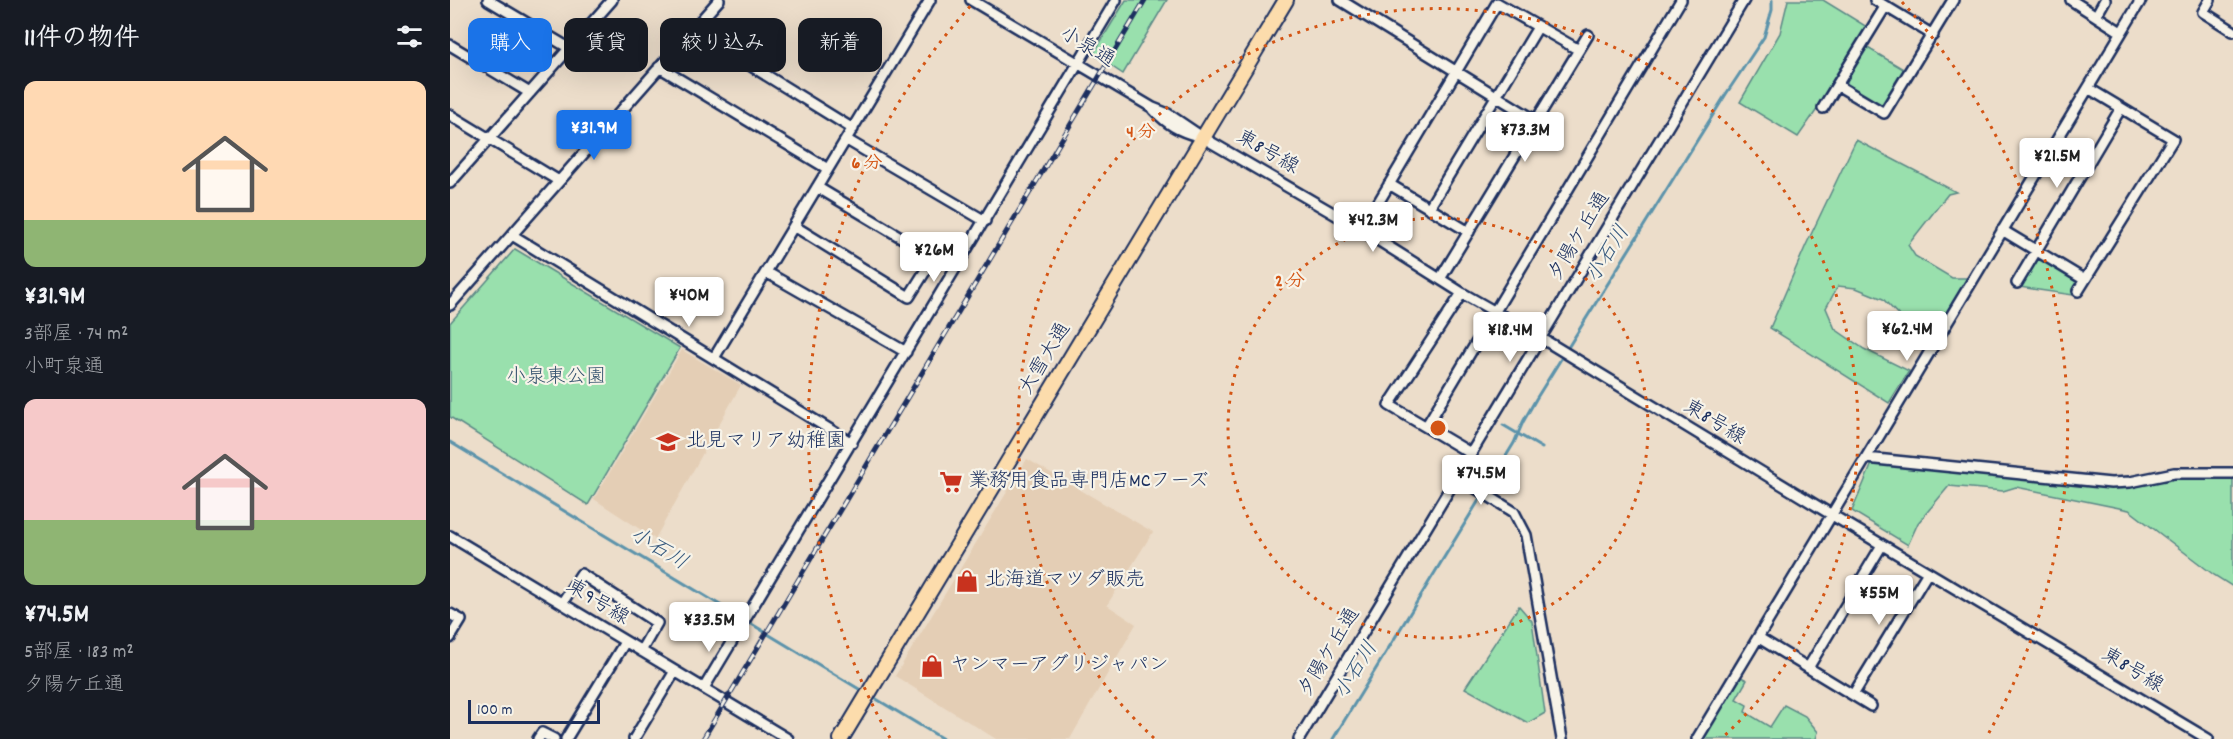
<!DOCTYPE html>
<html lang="ja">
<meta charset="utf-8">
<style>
:root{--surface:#171b24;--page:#242831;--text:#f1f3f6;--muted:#9ea1a6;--accent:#1a73e8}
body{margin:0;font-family:Dekko,"Klee One",sans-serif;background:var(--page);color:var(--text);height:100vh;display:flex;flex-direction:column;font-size:22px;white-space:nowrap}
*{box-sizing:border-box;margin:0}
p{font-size:20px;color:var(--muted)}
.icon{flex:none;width:33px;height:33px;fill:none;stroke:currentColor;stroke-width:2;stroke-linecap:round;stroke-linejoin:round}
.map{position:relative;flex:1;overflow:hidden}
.side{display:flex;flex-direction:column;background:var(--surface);width:450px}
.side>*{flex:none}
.hud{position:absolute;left:18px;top:18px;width:570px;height:54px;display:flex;gap:12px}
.scale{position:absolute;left:18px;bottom:15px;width:132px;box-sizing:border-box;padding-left:6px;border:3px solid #1b2f5e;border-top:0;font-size:16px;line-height:21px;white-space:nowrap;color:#1b2f5e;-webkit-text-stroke:4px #f7f3e8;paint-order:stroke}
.price{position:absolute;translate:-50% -51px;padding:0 14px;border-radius:6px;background:#fff;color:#222;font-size:20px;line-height:39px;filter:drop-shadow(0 2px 3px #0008)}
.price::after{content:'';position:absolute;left:50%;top:36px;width:18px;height:14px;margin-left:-9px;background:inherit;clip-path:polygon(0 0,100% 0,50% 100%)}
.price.on{background:var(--accent);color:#fff}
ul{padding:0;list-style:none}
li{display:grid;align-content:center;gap:12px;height:318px;padding:0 24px}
li span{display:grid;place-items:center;height:186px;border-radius:12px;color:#555}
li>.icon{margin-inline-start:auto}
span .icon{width:108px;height:108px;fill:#fffc;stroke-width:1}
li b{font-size:26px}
h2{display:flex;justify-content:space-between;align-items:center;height:72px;padding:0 24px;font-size:26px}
.chip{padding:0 21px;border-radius:12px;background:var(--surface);box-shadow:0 6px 24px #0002;font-size:21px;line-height:54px}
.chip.on{background:var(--accent);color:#fff}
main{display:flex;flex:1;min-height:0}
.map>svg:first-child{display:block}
.built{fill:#e4ceb5}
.green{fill:#99e0ad;stroke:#5a8886;stroke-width:1.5}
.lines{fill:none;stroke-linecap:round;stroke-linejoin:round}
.stream{stroke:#5b93ab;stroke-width:3}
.minor-casing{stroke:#1b2f5e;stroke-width:14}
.highway-casing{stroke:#1b2f5e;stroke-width:18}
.minor{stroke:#f7f3e8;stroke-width:9}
.highway{stroke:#fcdcac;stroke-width:14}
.rail-casing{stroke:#1b2f5e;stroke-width:5}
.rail{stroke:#f7f3e8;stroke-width:3;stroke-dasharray:9;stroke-linecap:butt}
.ring{fill:none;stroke:#d45514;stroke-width:3;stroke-dasharray:3 6}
.labels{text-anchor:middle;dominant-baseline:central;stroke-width:4.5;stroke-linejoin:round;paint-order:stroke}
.street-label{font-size:20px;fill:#1b2f5e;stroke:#f7f3e8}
.park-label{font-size:20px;fill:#34526e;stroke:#f7f3e8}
.poi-label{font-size:20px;fill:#1b2f5e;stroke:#f7f3e8;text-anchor:start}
.water-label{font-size:21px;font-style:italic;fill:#36597e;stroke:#f7f3e8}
.centre{fill:#d45514;stroke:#f7f3e8;stroke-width:3}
.ring-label{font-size:18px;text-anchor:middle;font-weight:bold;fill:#d45514;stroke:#f7f3e8;stroke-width:4.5;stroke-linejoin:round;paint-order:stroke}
</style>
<main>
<section class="side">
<h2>11件の物件<svg class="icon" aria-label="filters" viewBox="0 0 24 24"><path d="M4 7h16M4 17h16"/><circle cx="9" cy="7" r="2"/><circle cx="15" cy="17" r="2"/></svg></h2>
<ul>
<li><span style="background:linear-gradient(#ffd9b3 75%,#8fb573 0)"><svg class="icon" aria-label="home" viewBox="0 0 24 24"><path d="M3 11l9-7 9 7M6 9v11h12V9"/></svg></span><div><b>¥31.9M</b><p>3部屋 · 74 m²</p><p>小町泉通</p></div></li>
<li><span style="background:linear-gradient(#f6c9c9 65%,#8fb573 0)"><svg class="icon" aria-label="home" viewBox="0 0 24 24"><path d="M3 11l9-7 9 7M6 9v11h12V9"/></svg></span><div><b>¥74.5M</b><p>5部屋 · 183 m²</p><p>夕陽ケ丘通</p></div></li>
</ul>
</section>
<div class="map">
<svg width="1783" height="739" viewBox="0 0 1783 739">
<rect width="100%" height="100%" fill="#ecddca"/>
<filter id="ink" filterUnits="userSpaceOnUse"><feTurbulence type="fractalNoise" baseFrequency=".0167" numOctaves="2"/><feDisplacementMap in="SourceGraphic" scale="12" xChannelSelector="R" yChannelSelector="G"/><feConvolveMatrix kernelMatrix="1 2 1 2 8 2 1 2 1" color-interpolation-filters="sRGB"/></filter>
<g filter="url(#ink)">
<!-- built -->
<path class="built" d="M 232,350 L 291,385 L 205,539 L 144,499 Z
M 577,459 L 703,532 L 657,605 L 686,624 L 620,739 L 546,739 L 445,676 Z"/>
<!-- green -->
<path class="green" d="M 676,0 L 717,0 L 673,74 L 643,54 Z
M 1338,0 L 1373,0 L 1417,27 L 1368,108 L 1348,137 L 1290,102 L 1330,33 Z
M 1416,47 L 1455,70 L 1434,106 L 1430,107 L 1397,86 L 1397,81 Z
M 1406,140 L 1506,192 L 1498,194 L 1458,245 L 1465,256 L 1502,278 L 1518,278 L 1476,344 L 1433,299 L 1406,288 L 1388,286 L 1376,308 L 1385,329 L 1414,349 L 1459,371 L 1439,403 L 1320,328 L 1356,245 Z
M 65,249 L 230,348 L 138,505 L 0,417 L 0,323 Z
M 1590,259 L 1627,282 L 1628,286 L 1623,295 L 1569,287 L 1585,260 Z
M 1424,459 L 1633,482 L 1783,473 L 1783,587 L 1764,575 L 1679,510 L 1566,487 L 1553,491 L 1499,486 L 1468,523 L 1458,545 L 1402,511 Z
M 1069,606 L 1082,621 L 1095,713 L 1078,723 L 1015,688 Z
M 1291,677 L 1297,680 L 1286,699 L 1297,705 L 1295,712 L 1320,727 L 1334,705 L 1355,716 L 1368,732 L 1366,739 L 1253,739 Z"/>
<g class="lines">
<!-- stream -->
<path class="stream" d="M 1053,425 L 1092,448
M 0,442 L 414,692
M 423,697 L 493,739
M 883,739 L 1064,443 L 1073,422 L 1086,399 L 1276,94 L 1314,37 L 1322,10 L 1322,0"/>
<!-- minor casing -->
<g class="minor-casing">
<path id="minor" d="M 38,0 L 119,48
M 521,0 L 703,108 L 718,114 L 752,137 L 912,230 L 1012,293 L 1091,338 L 1382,515 L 1758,739
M 890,0 L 1085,120
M 1425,0 L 1483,35
M 1621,0 L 1671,32
M 1760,0 L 1753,12 L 1783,31
M 1435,7 L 1387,85 L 1434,113 L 1503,0
M 1646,16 L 1655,0
M 243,30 L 403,129
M 0,45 L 80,93
M 209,67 L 378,169
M 1373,108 L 1387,85
M 704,110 C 717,124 729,131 748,136
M 0,115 L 109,181
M 397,140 L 535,221
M 0,183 L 162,0
M 939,184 L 1019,232
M 979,208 L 1088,27
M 344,226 L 459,297 L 484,257 L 367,187
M 912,230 L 1047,3 L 1129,50
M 1552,230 L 1635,280
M 62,235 L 402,443
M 316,272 L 456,352
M 990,279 L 1138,35
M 1567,283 L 1671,108
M 1628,291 L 1723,139 L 1638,88
M 1012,293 L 939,405 L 1022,454
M 0,305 L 269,0
M 264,358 L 480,0
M 976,427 L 1231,0
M 1416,458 L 1661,483 L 1680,482 L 1724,473 L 1783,473
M 1008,477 L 1064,512 L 1076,535 L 1112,739
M 0,536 L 338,739
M 112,603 L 131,574 L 207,623 L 191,651
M 0,614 L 11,620 L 0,638
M 1309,638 L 1421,706
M 1358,668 L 1432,545
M 254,688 L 666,0
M 1403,695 L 1478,572
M 88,739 L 92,733 L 104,739
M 116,739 L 175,642
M 184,739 L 225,671
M 849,739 L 1294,0
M 1247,739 L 1691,0"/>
</g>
<!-- highway casing -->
<g class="highway-casing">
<path id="highway" d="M 391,739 L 836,0"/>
</g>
<!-- minor -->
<use href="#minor" class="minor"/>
<!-- highway -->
<use href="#highway" class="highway"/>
<!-- rail casing -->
<g class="rail-casing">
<path id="rail" d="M 253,739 L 695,0"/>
</g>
<!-- rail -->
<use href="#rail" class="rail"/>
</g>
</g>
<!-- distance rings -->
<g class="ring">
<circle cx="988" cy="428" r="210"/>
<path d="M704 738A420 420 0 1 1 1272 738"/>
<path d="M440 738A630 630 0 0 1 524 2M1452 2A630 630 0 0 1 1536 738"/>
</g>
<!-- icons -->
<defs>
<g id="school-bare" transform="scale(1.8)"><path d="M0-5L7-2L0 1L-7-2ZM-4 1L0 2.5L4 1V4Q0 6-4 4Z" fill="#c8321e" stroke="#f7f3e8" stroke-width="2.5" paint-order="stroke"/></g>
<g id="supermarket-bare" transform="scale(1.8)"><path d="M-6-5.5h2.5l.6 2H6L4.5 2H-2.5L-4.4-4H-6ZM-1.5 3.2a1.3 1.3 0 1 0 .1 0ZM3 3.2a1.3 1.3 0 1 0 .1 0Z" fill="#c8321e" stroke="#f7f3e8" stroke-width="2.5" paint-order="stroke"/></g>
<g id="shop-bare" transform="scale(1.8)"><path d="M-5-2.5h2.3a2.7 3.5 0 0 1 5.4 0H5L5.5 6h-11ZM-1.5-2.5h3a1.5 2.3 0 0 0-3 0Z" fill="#c8321e" stroke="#f7f3e8" stroke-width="2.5" paint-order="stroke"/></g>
</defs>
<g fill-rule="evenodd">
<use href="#school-bare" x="218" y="442"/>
<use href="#supermarket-bare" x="501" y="482"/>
<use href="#shop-bare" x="517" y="581"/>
<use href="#shop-bare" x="482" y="666"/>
</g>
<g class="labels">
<!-- street labels -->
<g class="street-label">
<text transform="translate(637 48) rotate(31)">小泉通</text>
<text transform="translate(817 153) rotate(30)">東8号線</text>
<text transform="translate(1130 237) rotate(-59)">夕陽ケ丘通</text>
<text transform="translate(596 359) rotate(-59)">大雪大通</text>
<text transform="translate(1264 423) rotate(31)">東8号線</text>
<text transform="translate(147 603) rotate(31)">東9号線</text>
<text transform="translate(880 653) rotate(-59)">夕陽ケ丘通</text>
<text transform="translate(1682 671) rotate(31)">東8号線</text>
</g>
<!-- park labels -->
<g class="park-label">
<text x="106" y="378">小泉東公園</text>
</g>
<!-- poi labels -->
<g class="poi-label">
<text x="236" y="442">北見マリア幼稚園</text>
<text x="519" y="482">業務用食品専門店MCフーズ</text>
<text x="535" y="581">北海道マツダ販売</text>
<text x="500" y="666">ヤンマーアグリジャパン</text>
</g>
<!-- water labels -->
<g class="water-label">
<text transform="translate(1159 255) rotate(-58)">小石川</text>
<text transform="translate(208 550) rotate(31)">小石川</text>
<text transform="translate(907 671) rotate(-58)">小石川</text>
</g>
</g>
<circle cx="988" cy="428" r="9" class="centre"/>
<g class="ring-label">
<text x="691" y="137">4 分</text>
<text x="417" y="168">6 分</text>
<text x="840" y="286">2 分</text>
</g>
</svg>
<div class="scale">100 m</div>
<b class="price on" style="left:144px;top:161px">¥31.9M</b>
<b class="price" style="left:1075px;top:163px">¥73.3M</b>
<b class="price" style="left:1607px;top:189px">¥21.5M</b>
<b class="price" style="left:923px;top:253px">¥42.3M</b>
<b class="price" style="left:484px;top:283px">¥26M</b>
<b class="price" style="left:239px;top:328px">¥40M</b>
<b class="price" style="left:1457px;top:362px">¥62.4M</b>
<b class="price" style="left:1060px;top:363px">¥18.4M</b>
<b class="price" style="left:1031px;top:506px">¥74.5M</b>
<b class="price" style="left:1429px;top:626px">¥55M</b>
<b class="price" style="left:259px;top:653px">¥33.5M</b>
<div class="hud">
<a class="chip on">購入</a>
<a class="chip">賃貸</a>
<a class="chip">絞り込み</a>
<a class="chip">新着</a>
</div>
</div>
</main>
